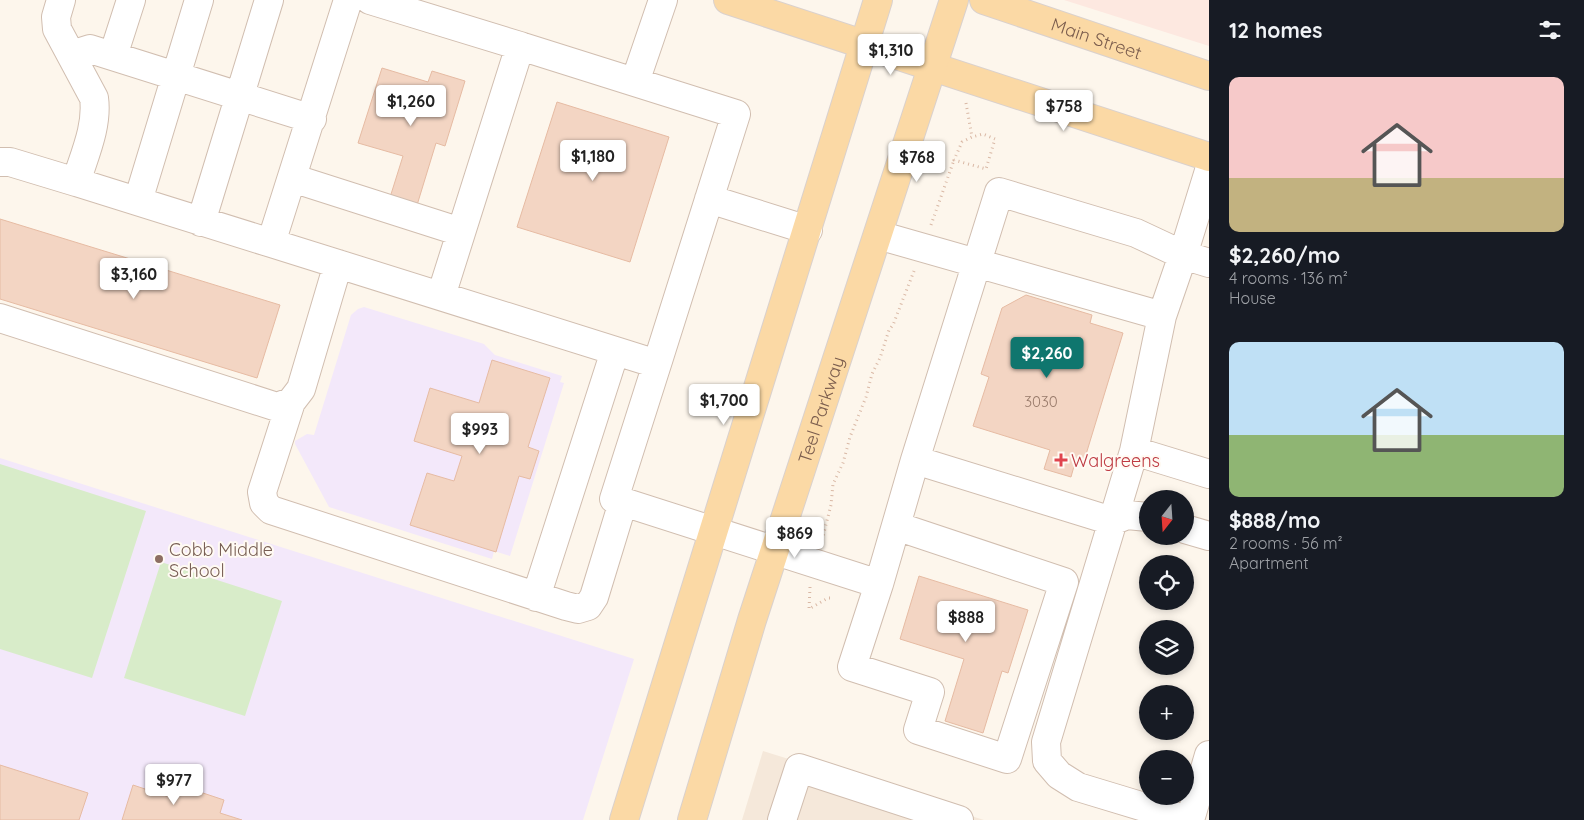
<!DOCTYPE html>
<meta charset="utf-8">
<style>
:root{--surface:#171b24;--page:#20242c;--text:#f1f3f6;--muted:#9ea1a6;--accent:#0f766e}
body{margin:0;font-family:Quicksand,sans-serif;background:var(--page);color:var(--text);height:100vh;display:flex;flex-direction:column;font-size:19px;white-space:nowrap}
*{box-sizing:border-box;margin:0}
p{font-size:16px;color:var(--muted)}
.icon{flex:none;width:28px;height:28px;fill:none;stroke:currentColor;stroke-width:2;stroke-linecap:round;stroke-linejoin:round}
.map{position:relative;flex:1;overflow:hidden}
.sheet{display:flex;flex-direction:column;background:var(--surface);width:375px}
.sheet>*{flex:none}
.needle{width:32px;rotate:197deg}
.tools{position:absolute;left:1139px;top:490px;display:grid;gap:10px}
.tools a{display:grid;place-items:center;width:55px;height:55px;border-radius:50%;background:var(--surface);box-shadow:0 2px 8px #0003;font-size:25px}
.price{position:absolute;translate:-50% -42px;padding:0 11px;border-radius:5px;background:#fff;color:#222;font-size:16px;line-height:32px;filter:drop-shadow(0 1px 2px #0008)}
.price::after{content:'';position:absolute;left:50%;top:30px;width:15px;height:11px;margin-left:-8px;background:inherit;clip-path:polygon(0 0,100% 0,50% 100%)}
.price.on{background:var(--accent);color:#fff}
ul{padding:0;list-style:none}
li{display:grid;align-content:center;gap:10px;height:265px;padding:0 20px}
li span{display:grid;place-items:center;height:155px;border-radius:10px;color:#555}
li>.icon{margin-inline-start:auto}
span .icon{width:90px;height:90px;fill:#fffc;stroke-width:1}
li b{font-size:21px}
h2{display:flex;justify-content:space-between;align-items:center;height:60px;padding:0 20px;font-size:21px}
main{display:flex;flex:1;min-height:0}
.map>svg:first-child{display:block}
.residential{fill:#f5e8da}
.commercial{fill:#fde8e0}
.education{fill:#f3e8fa}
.green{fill:#d8ecc9}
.building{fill:#f3d5c3;stroke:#e6bba3}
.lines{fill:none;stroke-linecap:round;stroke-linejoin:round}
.minor-casing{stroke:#d1beb0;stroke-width:30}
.major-casing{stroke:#dad1cd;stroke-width:30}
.path{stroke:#d9b8a5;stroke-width:3;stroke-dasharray:1 4;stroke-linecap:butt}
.minor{stroke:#fff;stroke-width:28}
.major{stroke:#fbd9a5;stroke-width:28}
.health-dot{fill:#e0444e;stroke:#fffaf3;stroke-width:2}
.education-dot{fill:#8d6e63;stroke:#fffaf3;stroke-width:2}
.labels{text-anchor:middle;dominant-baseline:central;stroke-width:4;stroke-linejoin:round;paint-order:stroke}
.number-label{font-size:15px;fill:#987a6a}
.street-label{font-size:18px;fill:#7a5c4d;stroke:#fffaf3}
.health-label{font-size:18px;fill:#be3a42;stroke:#fffaf3;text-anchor:start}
.education-label{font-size:18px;fill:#785e54;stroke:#fffaf3;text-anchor:start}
</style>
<main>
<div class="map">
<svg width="1209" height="820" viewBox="0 0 1209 820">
<rect width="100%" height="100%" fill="#fdf6ec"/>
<!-- residential -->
<path class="residential" d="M 763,751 L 984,820 L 742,820 Z"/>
<!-- commercial -->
<path class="commercial" d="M 1064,0 L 1209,0 L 1209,46 Z"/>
<!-- education -->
<path class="education" d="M 364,307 L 484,344 L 495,355 L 562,376 L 560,382 L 564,383 L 510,556 L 494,551 L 492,559 L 329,507 L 295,444 L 295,441 L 307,434 L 314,435 L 351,315 L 358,309 Z
M 0,458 L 634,659 L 583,820 L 0,820 Z"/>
<!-- green -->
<path class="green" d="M 0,464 L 146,511 L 92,678 L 0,649 Z
M 161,562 L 282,601 L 245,716 L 124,678 Z"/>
<!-- building -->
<path class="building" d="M 382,68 L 428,82 L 432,71 L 465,81 L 445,146 L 436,143 L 414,215 L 387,207 L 403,156 L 358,143 Z
M 557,102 L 669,137 L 630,262 L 517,227 Z
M 0,219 L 280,305 L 257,378 L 0,299 Z
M 1026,295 L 1092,315 L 1090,323 L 1123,333 L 1084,461 L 1076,459 L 1071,477 L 1044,469 L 1050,450 L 973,426 L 989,377 L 981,374 L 1002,308 Z
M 492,360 L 550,378 L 528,447 L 539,451 L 530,479 L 519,476 L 496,552 L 410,525 L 427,473 L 454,481 L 462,456 L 414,441 L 430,388 L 479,403 Z
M 919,576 L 1028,610 L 1008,673 L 1002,671 L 983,733 L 945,721 L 964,659 L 900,639 Z
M 0,765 L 88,793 L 79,820 L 0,820 Z
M 173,783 L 224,800 L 220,813 L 242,820 L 122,820 L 133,785 L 169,797 Z"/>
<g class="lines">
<!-- minor casing -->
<g class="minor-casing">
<path id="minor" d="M 61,0 L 56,17 L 57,29 L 94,98 C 98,126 84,156 76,182 L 271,243
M 348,0 L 271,243 L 657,364 L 736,114 L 520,46 L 441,296
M 370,0 L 520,46
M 71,55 L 90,49 L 312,119
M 113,56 L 131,0
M 635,82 L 663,0
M 0,162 L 10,162 L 76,182
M 1209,171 L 1183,255 L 1209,263
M 292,178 L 461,232
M 709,199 L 808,230
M 138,201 L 199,0
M 201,222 L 269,0
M 878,235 L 1162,316
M 0,318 L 277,407 L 291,402 L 301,389 L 338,264
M 657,364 L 614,499 L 879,584
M 291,402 L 262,492 L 264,503 L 271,510 L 566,606 L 578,609 L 588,606 L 594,597 L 623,502
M 915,460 L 1112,521 L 1127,515 L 1148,517
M 896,526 L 1064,582 L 1007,759 L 918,730 L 930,692 L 852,667 L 879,584 L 915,460 L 999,192 L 1136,233 L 1183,255 L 1162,316 L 1134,451
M 1185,529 L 1209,536
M 536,597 L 615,351
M 782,820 L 799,768 L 959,820
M 1187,820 L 1078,787 L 1059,775 L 1047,761 L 1046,742 L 1134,451 L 1209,474
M 1190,820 L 1209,755"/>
</g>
<!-- major casing -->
<g class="major-casing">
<g id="major">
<path d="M 728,0 L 1209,157"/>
<path id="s1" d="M 984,0 L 1209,76"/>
<path d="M 624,820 L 878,0"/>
<path id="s2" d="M 692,820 L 752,620 L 954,0"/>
</g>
</g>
<!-- path -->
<path class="path" d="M 966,103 L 972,137 L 962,142 L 954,160 L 986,169 L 995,139 L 983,134 L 972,137
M 931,225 L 954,160
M 822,540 L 831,505 L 833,484 L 843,463 L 850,437 L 866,397 L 872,374 L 880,358 L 889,330 L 893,325 L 914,271
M 810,587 L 809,609 L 828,598 L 833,598"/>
<!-- minor -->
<use href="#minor" class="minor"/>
<!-- major -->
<use href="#major" class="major"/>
</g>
<!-- markers -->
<path class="health-dot" d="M1058.5 452.5h5v5h5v5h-5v5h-5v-5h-5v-5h5z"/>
<circle class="education-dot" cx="159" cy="559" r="5"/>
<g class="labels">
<!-- number labels -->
<g class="number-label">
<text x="1041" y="401">3030</text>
</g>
<!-- street labels -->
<g class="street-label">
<text stroke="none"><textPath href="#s1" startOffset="119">Main Street</textPath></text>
<text stroke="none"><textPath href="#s2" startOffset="430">Teel Parkway</textPath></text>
</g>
<!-- health labels -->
<g class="health-label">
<text x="1071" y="460">Walgreens</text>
</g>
<!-- education labels -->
<g class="education-label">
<text x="169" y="549">Cobb Middle<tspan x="169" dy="21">School</tspan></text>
</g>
</g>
</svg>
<div class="tools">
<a><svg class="needle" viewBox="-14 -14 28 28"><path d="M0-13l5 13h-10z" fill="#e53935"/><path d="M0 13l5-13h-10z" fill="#9ea1a6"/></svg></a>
<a><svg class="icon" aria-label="locate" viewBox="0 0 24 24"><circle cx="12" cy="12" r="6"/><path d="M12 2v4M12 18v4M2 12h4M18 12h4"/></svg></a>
<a><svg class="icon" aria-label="layers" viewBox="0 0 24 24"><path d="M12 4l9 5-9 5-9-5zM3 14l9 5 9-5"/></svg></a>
<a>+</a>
<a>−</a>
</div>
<b class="price" style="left:891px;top:76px">$1,310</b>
<b class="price" style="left:411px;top:127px">$1,260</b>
<b class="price" style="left:1064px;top:132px">$758</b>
<b class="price" style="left:593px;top:182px">$1,180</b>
<b class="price" style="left:917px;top:183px">$768</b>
<b class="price" style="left:134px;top:300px">$3,160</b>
<b class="price on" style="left:1047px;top:379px">$2,260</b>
<b class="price" style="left:724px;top:426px">$1,700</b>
<b class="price" style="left:480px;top:455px">$993</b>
<b class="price" style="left:795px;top:559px">$869</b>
<b class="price" style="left:966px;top:643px">$888</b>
<b class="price" style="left:174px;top:806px">$977</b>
</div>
<section class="sheet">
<h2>12 homes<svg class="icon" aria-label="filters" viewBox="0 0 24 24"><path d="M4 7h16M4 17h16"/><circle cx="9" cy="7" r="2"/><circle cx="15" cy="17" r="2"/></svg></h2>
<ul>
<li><span style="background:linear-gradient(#f6c9c9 65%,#c2b280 0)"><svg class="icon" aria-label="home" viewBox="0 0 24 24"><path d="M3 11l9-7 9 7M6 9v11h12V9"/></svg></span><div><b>$2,260/mo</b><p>4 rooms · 136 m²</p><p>House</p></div></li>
<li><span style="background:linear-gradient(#bfe0f5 60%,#8fb573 0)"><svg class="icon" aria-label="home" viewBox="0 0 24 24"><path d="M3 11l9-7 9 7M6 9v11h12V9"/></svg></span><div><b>$888/mo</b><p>2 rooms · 56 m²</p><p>Apartment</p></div></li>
</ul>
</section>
</main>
